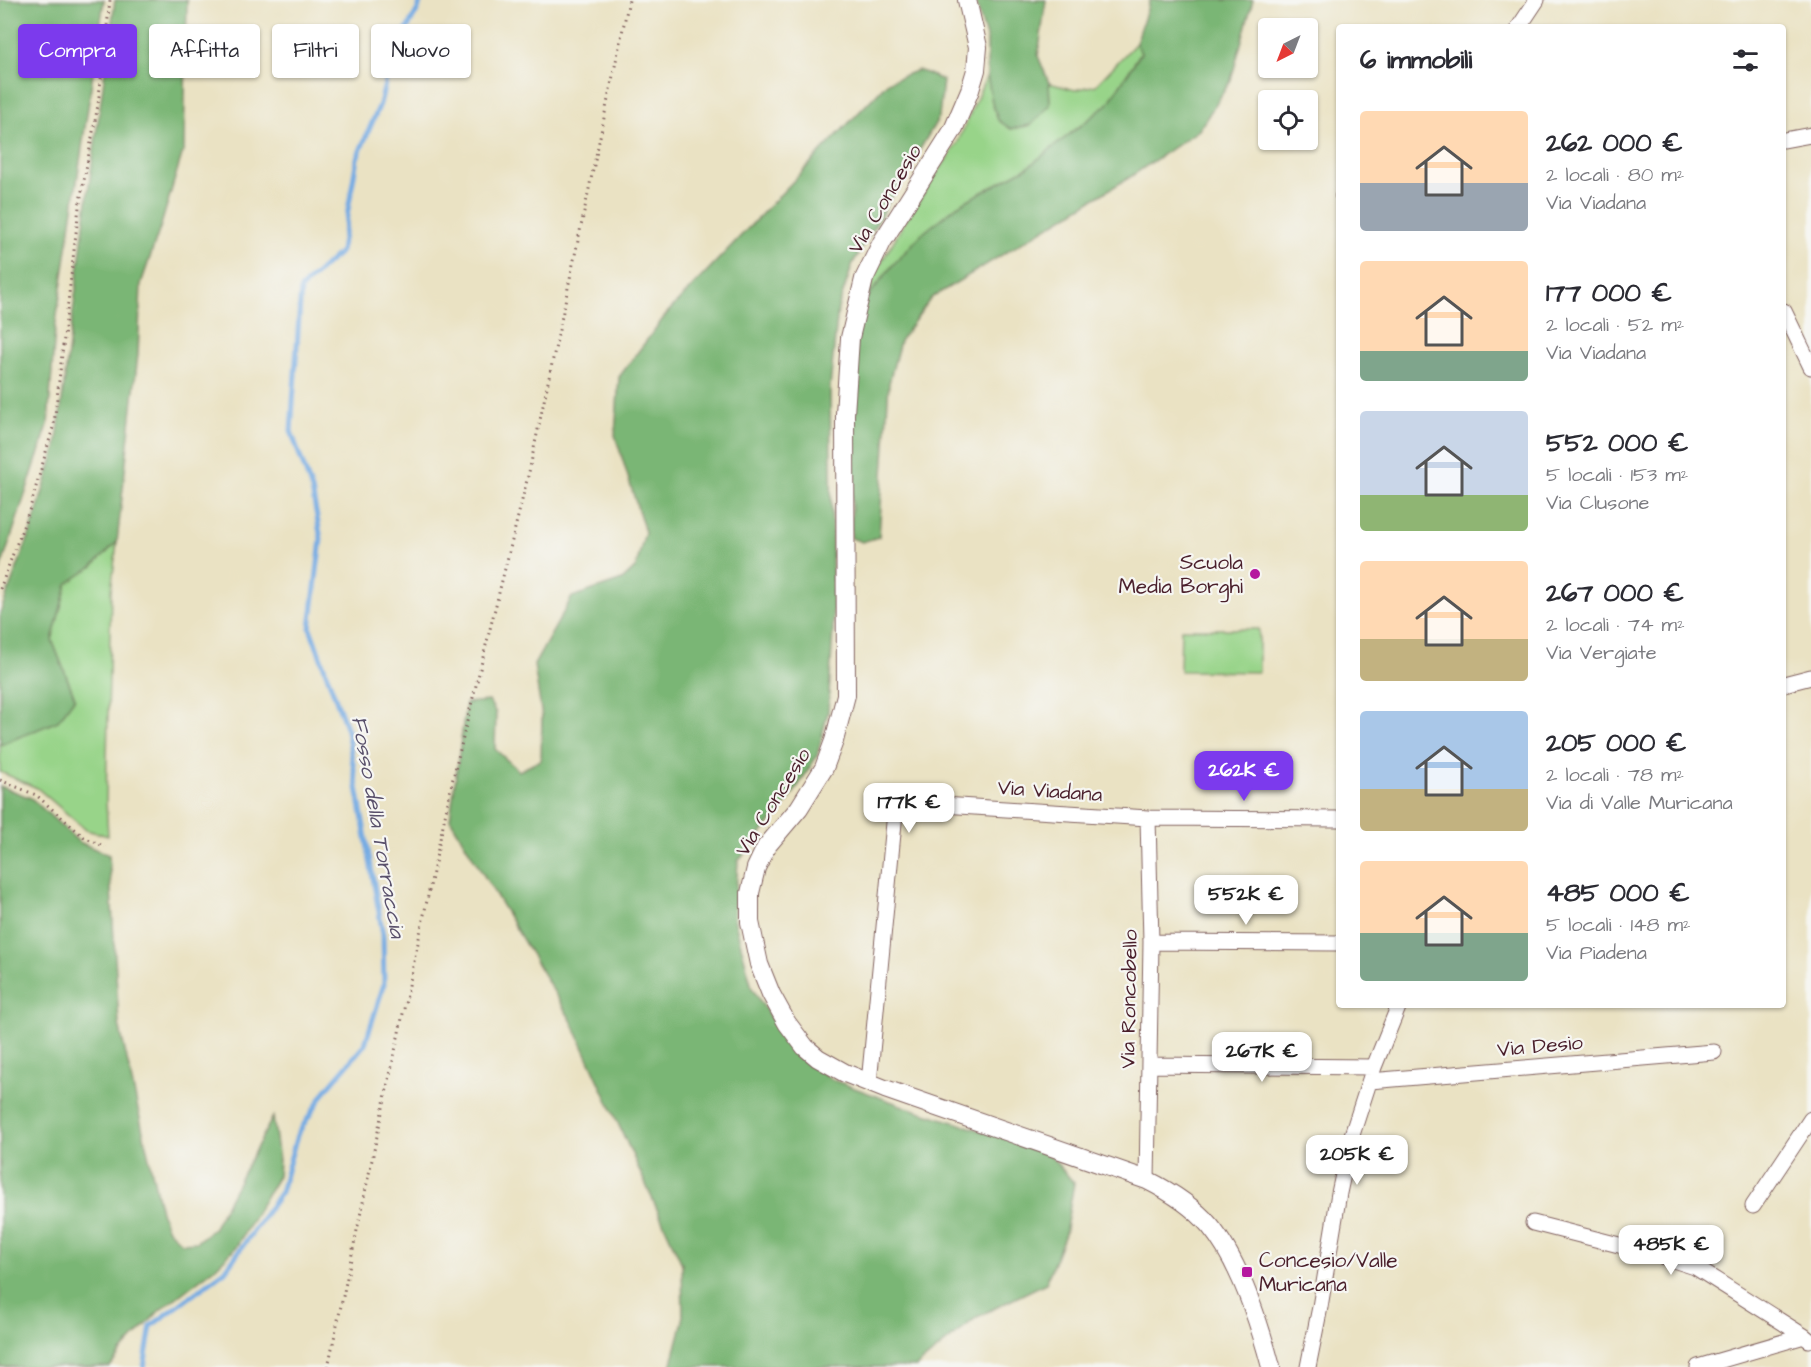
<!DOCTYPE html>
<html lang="it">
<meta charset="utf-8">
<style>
:root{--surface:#fff;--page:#f2f2f3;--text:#2b2b33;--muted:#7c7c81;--accent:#7c3aed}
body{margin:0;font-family:"Architects Daughter",sans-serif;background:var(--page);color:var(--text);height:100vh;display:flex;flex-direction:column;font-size:22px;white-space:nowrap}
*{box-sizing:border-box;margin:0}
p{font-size:20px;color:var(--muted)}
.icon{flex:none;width:33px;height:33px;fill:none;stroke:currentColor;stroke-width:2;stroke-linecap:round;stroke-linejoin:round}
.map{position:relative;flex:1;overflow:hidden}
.panel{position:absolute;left:1336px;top:24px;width:450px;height:984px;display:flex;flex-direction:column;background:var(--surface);border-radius:6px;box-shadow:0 2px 4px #0004}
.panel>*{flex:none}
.guide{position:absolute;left:18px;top:24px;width:570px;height:54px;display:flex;gap:12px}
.needle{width:39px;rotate:222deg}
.fabs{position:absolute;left:1258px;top:18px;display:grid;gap:12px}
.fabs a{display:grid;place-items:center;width:60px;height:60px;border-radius:6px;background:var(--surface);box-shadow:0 2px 4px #0004;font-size:30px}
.price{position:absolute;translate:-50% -51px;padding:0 14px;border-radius:12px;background:#fff;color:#222;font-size:20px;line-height:39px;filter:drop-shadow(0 2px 3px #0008)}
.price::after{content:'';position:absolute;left:50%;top:36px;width:18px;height:14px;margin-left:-9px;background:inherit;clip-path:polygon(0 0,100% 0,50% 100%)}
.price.on{background:var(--accent);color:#fff}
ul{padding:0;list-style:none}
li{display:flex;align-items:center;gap:18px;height:150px;padding:0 24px}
li span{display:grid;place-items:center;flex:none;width:168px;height:120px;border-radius:6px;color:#555}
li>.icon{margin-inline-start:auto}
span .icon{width:72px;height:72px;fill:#fffc;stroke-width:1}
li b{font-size:26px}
h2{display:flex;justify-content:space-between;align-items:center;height:72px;padding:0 24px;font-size:26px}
.tag{padding:0 21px;border-radius:6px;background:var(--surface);box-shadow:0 2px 4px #0004;font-size:21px;line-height:54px}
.tag.on{background:var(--accent);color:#fff}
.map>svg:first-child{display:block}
.green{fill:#98d489;stroke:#717a5a;stroke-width:1.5}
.forest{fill:#7ab675;stroke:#626a50;stroke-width:1.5}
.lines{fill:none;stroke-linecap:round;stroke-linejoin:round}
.stream{stroke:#75abe3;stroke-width:5}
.service-casing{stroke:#826360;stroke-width:10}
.minor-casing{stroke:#826360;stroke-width:17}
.tertiary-casing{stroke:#826360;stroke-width:20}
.path{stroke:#826360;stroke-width:3;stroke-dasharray:1.5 4.5;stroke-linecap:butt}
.service{stroke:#fff;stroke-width:8}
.minor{stroke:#fff;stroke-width:15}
.tertiary{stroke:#fff;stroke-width:18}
.poi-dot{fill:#b5179e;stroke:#f6f6f2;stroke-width:2}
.labels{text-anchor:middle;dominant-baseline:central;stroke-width:4.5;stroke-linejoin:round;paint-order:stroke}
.street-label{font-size:21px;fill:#4a1f2b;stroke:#f6f6f2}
.poi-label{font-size:21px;fill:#4a1f2b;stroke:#f6f6f2;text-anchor:end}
.water-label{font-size:22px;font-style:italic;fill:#59506b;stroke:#f6f6f2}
</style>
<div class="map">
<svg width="1811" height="1367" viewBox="0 0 1811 1367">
<rect width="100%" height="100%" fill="#f6f6f2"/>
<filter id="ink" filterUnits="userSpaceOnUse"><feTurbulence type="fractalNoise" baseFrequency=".0167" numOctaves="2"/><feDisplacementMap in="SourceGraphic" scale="12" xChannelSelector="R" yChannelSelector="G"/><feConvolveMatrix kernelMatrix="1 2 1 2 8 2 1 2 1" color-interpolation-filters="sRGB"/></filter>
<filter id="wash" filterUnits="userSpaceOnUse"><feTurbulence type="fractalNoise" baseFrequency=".008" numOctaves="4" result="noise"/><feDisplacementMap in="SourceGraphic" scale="24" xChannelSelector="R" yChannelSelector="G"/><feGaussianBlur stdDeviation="1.35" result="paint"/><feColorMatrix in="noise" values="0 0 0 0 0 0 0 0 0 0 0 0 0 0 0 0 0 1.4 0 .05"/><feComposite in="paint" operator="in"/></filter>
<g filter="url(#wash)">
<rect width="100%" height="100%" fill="#eae2c3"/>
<!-- green -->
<path class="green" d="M 1136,43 L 1141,52 L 1108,104 L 1028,167 L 957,206 L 922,234 L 892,266 L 866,299 L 875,273 L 906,220 L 957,144 L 987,75 L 992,102 L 998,120 L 1011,129 L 1031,125 L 1050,105 L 1049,83 L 1075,90 L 1096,85 Z
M 117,542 L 111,591 L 106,801 L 108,836 L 86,830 L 37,788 L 0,772 L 0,745 L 58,721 L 75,698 L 52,640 L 67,584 L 93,566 Z
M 1181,629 L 1259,629 L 1259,672 L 1180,671 Z"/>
<!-- forest -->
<path class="forest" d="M 0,0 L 104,0 L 55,329 L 48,425 L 0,571 Z
M 115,0 L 187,0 L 184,148 L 161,225 L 141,284 L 138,354 L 117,542 L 93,566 L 67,584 L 52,640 L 75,698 L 58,721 L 0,745 L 0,613 L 31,531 L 56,448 L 88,193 Z
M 975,0 L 1046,0 L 1038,56 L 1049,83 L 1050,105 L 1031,125 L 1011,129 L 998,120 L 992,102 L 987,75 L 987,40 Z
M 1150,0 L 1253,0 L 1231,80 L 1199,130 L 1130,177 L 931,298 L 900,341 L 889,383 L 879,537 L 862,542 L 851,538 L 855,346 L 866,299 L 892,266 L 922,234 L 957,206 L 1028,167 L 1108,104 L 1141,53 L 1136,43 Z
M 918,70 L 943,80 L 939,117 L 853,263 L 838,308 L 830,387 L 833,630 L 828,712 L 817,756 L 790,799 L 738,861 L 734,918 L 752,988 L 790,1049 L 833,1080 L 906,1107 L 1046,1151 L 1074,1183 L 1065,1234 L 1046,1283 L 977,1317 L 916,1367 L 671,1367 L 683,1321 L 682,1264 L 571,1020 L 450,819 L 466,703 L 489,701 L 496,713 L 495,749 L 519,771 L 541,760 L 542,717 L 534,665 L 572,597 L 622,580 L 636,567 L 645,532 L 615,435 L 619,377 L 668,312 L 888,82 Z
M 0,786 L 31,798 L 79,842 L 109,855 L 119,1024 L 161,1212 L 168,1230 L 182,1243 L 196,1242 L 213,1229 L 273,1117 L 279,1160 L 278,1176 L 236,1247 L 215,1268 L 159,1311 L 121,1352 L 110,1367 L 0,1367 Z"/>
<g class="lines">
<!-- stream -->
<path class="stream" d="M 144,1367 L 151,1326 L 225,1271 L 281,1192 L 297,1135 L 326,1090 L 365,1044 L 384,984 L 383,935 L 347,730 L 310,628 L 321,539 L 312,490 L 291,431 L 301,288 L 341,251 L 357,158 L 380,104 L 392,56 L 418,9 L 421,0"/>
</g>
</g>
<g filter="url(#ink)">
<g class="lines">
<!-- service casing -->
<g class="service-casing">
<path id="service" d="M 1339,196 L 1340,195"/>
</g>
<!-- minor casing -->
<g class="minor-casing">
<path id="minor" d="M 1519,27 L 1537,0
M 1784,140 L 1811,135
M 1784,311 L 1811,367
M 1784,684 L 1811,677
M 1151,942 L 1340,943
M 1150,1065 L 1374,1067
M 1370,1081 L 1714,1052
M 869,1083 L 896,802 L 1148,818 L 1340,819
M 1147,1180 L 1151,942 L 1148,818
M 1753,1206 L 1811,1119
M 1533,1223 L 1658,1255 L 1695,1267 L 1804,1336
M 1308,1367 L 1320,1307 L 1339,1193 L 1351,1138 L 1374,1067 L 1399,1005
M 1698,1367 L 1804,1336 L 1809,1340"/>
</g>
<!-- tertiary casing -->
<g class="tertiary-casing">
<path id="tertiary" d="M 967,0 L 978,47 L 976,70 L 970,90 L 953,130 L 882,242 L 864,279 L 850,338 L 845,414 L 846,695 L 834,741 L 824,768 L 799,808 L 766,847 L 756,868 L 750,893 L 750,922 L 759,964 L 771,994 L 787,1023 L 805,1047 L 818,1058 L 845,1073 L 885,1089 L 1147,1180 C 1171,1192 1193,1206 1210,1226 C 1240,1262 1259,1322 1271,1367"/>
</g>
<!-- path -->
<path class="path" d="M 0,589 L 30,508 L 54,424 L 79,207 L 98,105 L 110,0
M 0,780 L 36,795 L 84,837 L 105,847
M 328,1367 L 453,778 L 529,472 L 629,0"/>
<!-- service -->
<use href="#service" class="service"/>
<!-- minor -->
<use href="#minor" class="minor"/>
<!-- tertiary -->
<use href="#tertiary" class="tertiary"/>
</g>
</g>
<!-- markers -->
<g class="poi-dot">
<circle cx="1255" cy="574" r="6"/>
<rect x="1241" y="1266" width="12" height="12" rx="3"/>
</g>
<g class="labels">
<!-- street labels -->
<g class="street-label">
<text transform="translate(885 199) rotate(-59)">Via Concesio</text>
<text transform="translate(1050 791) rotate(4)">Via Viadana</text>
<text transform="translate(773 802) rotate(-58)">Via Concesio</text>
<text transform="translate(1129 999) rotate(-89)">Via Roncobello</text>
<text transform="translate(1540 1046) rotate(-5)">Via Desio</text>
</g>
<!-- poi labels -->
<g class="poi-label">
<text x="1243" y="562">Scuola<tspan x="1243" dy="24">Media Borghi</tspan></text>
<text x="1259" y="1260" text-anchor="start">Concesio/Valle<tspan x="1259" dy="24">Muricana</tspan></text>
</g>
<!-- water labels -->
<g class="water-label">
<text transform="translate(378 827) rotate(80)">Fosso della Torraccia</text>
</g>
</g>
</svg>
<div class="fabs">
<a><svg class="needle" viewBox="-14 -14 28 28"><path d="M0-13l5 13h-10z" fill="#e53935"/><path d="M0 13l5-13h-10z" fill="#7c7c81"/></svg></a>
<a><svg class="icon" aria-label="locate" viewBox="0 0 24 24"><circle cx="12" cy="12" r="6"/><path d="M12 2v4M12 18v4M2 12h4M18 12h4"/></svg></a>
</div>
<b class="price on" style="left:1244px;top:802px">262K €</b>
<b class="price" style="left:909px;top:834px">177K €</b>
<b class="price" style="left:1246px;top:926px">552K €</b>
<b class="price" style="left:1262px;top:1083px">267K €</b>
<b class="price" style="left:1357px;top:1186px">205K €</b>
<b class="price" style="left:1671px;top:1276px">485K €</b>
<div class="guide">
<a class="tag on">Compra</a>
<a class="tag">Affitta</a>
<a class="tag">Filtri</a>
<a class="tag">Nuovo</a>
</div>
<section class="panel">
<h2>6 immobili<svg class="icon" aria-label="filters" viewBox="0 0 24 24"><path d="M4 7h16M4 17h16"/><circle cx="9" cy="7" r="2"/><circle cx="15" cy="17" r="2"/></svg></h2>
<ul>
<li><span style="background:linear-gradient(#ffd9b3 60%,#9aa5b1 0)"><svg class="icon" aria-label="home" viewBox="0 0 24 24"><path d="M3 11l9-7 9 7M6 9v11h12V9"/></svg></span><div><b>262 000 €</b><p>2 locali · 80 m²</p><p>Via Viadana</p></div></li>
<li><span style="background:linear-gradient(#ffd9b3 75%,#7fa58c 0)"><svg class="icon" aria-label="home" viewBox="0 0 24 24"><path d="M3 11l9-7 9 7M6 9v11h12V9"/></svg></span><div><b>177 000 €</b><p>2 locali · 52 m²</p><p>Via Viadana</p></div></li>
<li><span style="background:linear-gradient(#c9d6e8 70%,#8fb573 0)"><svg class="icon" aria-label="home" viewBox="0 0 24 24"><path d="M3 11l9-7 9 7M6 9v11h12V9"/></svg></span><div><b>552 000 €</b><p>5 locali · 153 m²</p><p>Via Clusone</p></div></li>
<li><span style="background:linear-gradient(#ffd9b3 65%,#c2b280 0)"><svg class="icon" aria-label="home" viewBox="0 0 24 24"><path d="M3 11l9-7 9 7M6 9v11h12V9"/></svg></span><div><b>267 000 €</b><p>2 locali · 74 m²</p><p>Via Vergiate</p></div></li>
<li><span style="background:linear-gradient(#a9c7e8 65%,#c2b280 0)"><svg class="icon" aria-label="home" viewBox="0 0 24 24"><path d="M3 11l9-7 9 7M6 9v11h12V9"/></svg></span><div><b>205 000 €</b><p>2 locali · 78 m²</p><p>Via di Valle Muricana</p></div></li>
<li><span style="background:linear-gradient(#ffd9b3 60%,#7fa58c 0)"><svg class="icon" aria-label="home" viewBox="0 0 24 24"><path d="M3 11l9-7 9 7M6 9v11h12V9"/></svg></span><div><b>485 000 €</b><p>5 locali · 148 m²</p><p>Via Piadena</p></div></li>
</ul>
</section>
</div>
